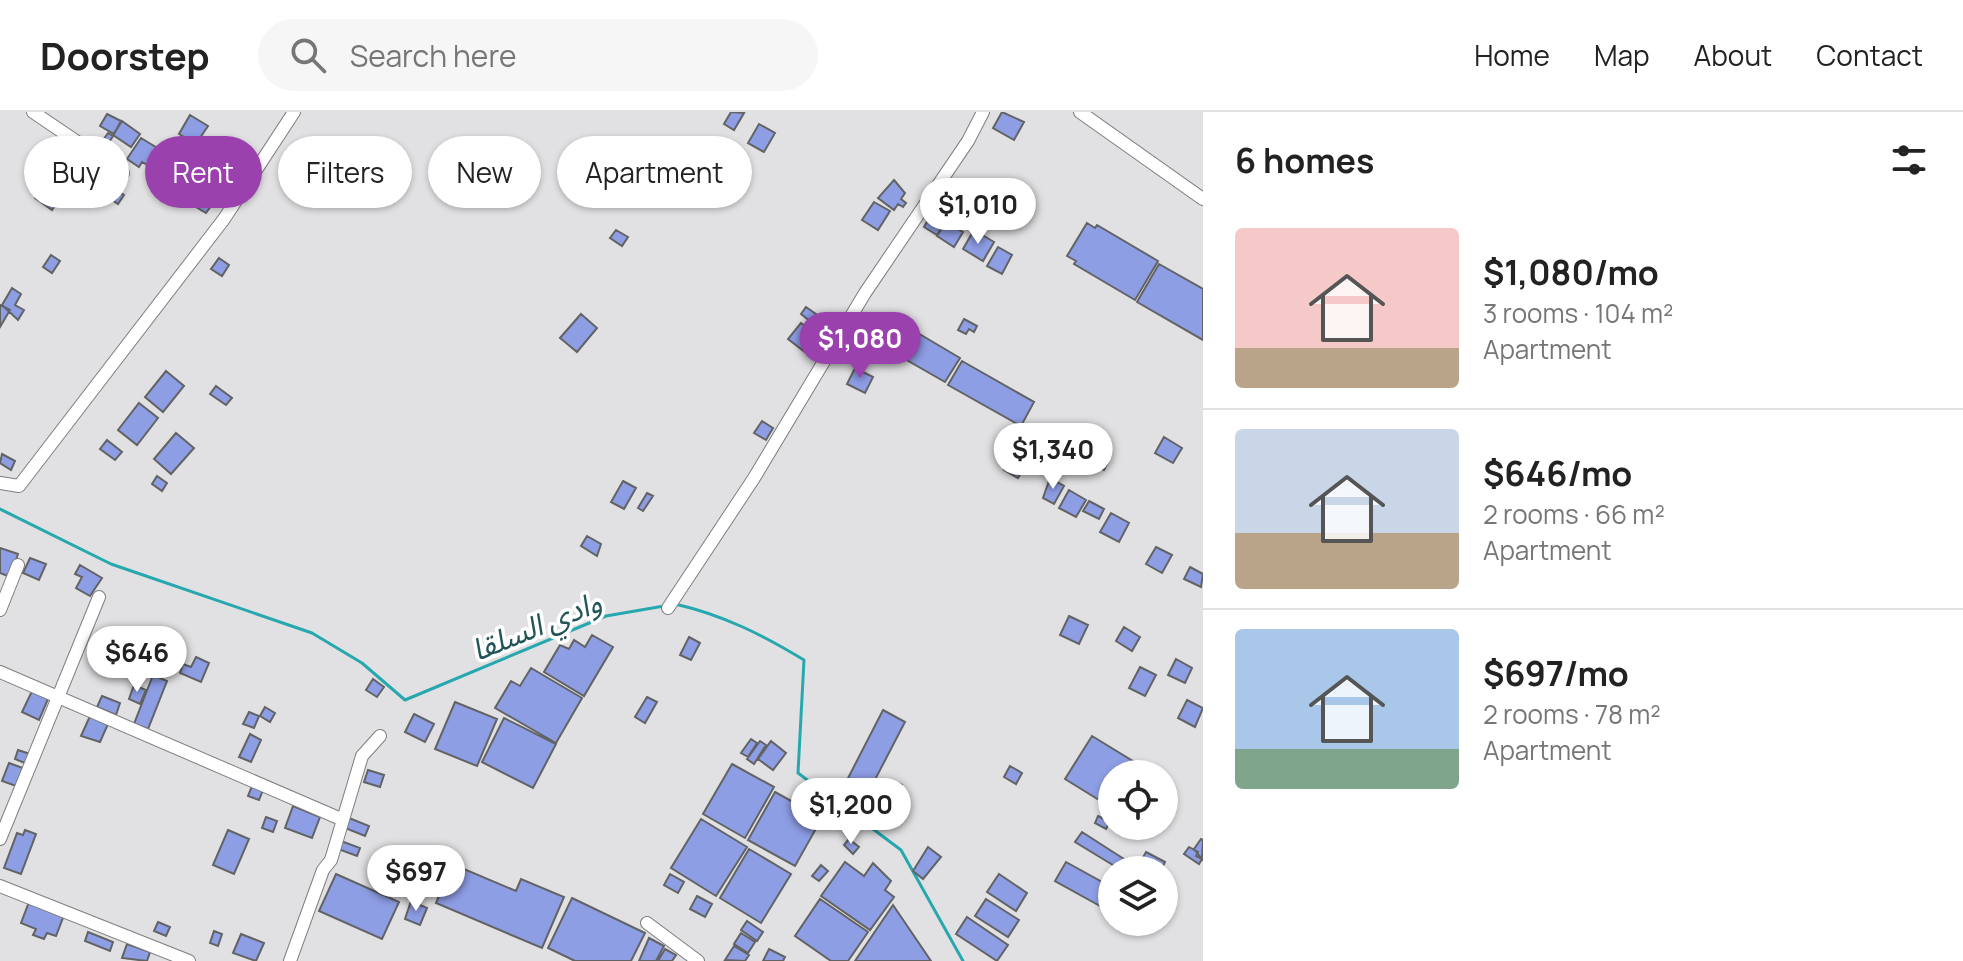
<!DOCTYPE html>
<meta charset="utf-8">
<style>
:root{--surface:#fff;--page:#f6f6f6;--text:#222;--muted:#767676;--line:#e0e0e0;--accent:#9a41ad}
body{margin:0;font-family:Manrope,"Noto Sans Arabic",sans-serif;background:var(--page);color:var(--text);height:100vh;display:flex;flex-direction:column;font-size:30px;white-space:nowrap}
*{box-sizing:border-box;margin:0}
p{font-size:26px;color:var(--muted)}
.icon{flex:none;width:44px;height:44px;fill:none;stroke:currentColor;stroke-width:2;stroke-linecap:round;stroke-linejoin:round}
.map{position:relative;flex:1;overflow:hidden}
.panel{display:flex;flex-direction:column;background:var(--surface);width:760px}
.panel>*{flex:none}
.guide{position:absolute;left:24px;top:24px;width:760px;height:72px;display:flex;gap:16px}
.fabs{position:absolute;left:1098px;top:648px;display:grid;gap:16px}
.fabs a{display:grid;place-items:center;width:80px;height:80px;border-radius:50%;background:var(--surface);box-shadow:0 2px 6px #0004;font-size:40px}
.price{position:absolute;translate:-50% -68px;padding:0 18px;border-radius:28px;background:#fff;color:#222;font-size:26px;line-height:52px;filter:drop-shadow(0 2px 4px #0008)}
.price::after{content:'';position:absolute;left:50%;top:48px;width:24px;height:18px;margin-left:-12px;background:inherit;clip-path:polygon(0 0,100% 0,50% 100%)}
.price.current{background:var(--accent);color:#fff}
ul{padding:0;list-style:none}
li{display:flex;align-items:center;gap:24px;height:200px;padding:0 32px}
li+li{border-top:2px solid var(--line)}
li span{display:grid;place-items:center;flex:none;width:224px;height:160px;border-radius:8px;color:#555}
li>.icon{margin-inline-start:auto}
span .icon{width:96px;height:96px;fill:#fffc;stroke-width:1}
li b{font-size:34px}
h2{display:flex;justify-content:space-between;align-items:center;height:96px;padding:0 32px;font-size:34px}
.chip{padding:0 28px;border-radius:36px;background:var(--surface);box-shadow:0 2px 6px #0004;font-size:28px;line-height:72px}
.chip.current{background:var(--accent);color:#fff}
header{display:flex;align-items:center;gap:48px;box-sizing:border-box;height:112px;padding:0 40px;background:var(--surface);border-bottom:2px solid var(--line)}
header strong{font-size:38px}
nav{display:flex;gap:44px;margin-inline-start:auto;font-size:28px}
.search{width:560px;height:72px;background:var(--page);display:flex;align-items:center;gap:20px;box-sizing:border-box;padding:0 28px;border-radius:44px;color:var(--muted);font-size:30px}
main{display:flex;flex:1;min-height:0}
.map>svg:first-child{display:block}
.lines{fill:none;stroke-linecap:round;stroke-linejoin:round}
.stream{stroke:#26a8ae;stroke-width:3}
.building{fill:#8e9ee5;stroke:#626364;stroke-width:2}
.minor-casing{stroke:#7e7e80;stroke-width:14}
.minor{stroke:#fff;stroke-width:12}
.labels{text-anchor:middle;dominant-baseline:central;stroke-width:7;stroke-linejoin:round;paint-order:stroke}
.water-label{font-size:30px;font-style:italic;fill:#225558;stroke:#fff}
</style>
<header>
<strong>Doorstep</strong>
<div class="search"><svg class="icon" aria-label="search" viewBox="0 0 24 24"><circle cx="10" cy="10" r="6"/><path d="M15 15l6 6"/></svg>Search here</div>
<nav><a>Home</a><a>Map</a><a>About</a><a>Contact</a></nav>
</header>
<main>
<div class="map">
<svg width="1203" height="849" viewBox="0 0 1203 849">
<rect width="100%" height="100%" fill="#e1e1e3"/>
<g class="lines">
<!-- stream -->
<path class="stream" d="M 0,397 L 111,452 L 312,521 L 362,551 L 405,588 L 606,504 L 664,494
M 675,492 C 723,503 763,523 804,548 L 798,661 L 901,738 L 963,849"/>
</g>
<!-- building -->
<path class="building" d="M 731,0 L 744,1 L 734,18 L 724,12 Z
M 1002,0 L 1024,10 L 1014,28 L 993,16 Z
M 107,2 L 121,9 L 114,22 L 100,14 Z
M 190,3 L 208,14 L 196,32 L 179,22 Z
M 122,9 L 140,22 L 131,35 L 113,23 Z
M 759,12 L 775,21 L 764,40 L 748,31 Z
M 108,21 L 113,24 L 104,38 L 98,35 Z
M 141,26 L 159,37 L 149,54 L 142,50 L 139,55 L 127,47 Z
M 159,43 L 184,61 L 173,77 L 148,60 Z
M 894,68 L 905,81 L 901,87 L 906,91 L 903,95 L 898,92 L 894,98 L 878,86 Z
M 46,69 L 64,80 L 52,98 L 35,86 Z
M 108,72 L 124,83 L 118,92 L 102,81 Z
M 202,87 L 211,94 L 206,101 L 196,95 Z
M 874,90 L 890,99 L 878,118 L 862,108 Z
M 934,98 L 947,106 L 937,123 L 924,115 Z
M 946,110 L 963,120 L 954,135 L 937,124 Z
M 1087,111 L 1095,116 L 1097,113 L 1158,149 L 1135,188 L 1074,152 L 1076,149 L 1067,144 Z
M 616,118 L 628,125 L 622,134 L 610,126 Z
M 974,118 L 994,130 L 983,149 L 963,137 Z
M 998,135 L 1012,143 L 1002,162 L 987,154 Z
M 51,143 L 60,149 L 52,161 L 43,155 Z
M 219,146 L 229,153 L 222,164 L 211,157 Z
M 1159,152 L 1203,177 L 1203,228 L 1137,190 Z
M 12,176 L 21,182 L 15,193 L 24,198 L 18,208 L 2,193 Z
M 0,193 L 10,198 L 0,215 Z
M 806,195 L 816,202 L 811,210 L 801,202 Z
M 581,202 L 597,216 L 577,240 L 560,226 Z
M 964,207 L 977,214 L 974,220 L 969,217 L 966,222 L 958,218 Z
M 801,211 L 818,224 L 805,240 L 788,227 Z
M 890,213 L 905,221 L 895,240 L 880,231 Z
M 911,217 L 960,246 L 945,270 L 896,242 Z
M 962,249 L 1034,290 L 1021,314 L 948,273 Z
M 855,256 L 873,265 L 865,281 L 847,272 Z
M 166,259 L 184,274 L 163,300 L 145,285 Z
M 216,274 L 232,286 L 226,293 L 210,282 Z
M 139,291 L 158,306 L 137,333 L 118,318 Z
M 762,309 L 773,316 L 766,328 L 754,321 Z
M 176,321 L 194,336 L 171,362 L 154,347 Z
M 1164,325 L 1182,336 L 1173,351 L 1155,341 Z
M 107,328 L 122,340 L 115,348 L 100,337 Z
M 1079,335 L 1092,342 L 1087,349 L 1075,342 Z
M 2,342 L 15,349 L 11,358 L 0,351 Z
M 1013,343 L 1026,351 L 1018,366 L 1004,358 Z
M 1096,344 L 1108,350 L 1104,358 L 1091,352 Z
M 157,364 L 167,371 L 162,379 L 152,372 Z
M 1050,366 L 1064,374 L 1054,392 L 1043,386 Z
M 623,369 L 636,376 L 624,397 L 611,390 Z
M 1069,378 L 1086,388 L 1076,405 L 1059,396 Z
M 647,381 L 653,384 L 643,399 L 638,396 Z
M 1089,389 L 1104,397 L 1099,407 L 1083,399 Z
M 1111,401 L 1129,411 L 1119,430 L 1100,420 Z
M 587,424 L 601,432 L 597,444 L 581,434 Z
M 1156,435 L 1172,443 L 1162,461 L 1146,452 Z
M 0,436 L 18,442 L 10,465 L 0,461 Z
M 30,446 L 46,452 L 39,468 L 23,461 Z
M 80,453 L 102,466 L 90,484 L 76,476 L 82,465 L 75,462 Z
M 1190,455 L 1203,462 L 1201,475 L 1184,467 Z
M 1069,504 L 1088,513 L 1079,532 L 1060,523 Z
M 1124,515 L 1140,525 L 1132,539 L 1116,529 Z
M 592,523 L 613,535 L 584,584 L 544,560 L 560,533 L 569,537 L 574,528 L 585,535 Z
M 689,525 L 700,531 L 691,548 L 680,543 Z
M 196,545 L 209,551 L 201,570 L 180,561 L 183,552 L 191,555 Z
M 1176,547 L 1192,556 L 1185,571 L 1168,563 Z
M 1140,555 L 1156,563 L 1145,584 L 1129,576 Z
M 531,556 L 582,586 L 556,631 L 495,596 L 511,569 L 520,574 Z
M 153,563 L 167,569 L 148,617 L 134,612 Z
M 373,567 L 384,575 L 377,585 L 366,578 Z
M 134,573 L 146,578 L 140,592 L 129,587 Z
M 32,579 L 48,587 L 39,608 L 22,600 Z
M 102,584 L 120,591 L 116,603 L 97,595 Z
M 647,585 L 657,590 L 645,611 L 635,605 Z
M 1187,588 L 1203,596 L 1195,615 L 1178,606 Z
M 455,590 L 497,607 L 477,654 L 435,637 Z
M 265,595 L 275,601 L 270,610 L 260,604 Z
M 883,598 L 905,610 L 867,683 L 845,672 Z
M 249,600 L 259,604 L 254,616 L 243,612 Z
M 414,602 L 434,612 L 425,630 L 405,620 Z
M 90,604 L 108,612 L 100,630 L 81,624 Z
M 504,606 L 556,632 L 533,676 L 482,650 Z
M 250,622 L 261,628 L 251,650 L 239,645 Z
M 1092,624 L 1141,654 L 1136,662 L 1112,662 L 1112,696 L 1065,667 Z
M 751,627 L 757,631 L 748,645 L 741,641 Z
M 760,629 L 766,633 L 754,652 L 747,647 Z
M 771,629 L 786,641 L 773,658 L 758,647 Z
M 18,638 L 30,642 L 27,652 L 15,647 Z
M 9,651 L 23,656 L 16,674 L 2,669 Z
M 732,652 L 774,675 L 745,726 L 703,702 Z
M 1010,654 L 1022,661 L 1016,672 L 1004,665 Z
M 368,658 L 384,663 L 380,675 L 364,670 Z
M 894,669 L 902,673 L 895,686 L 887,682 Z
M 252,674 L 263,678 L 259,688 L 248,684 Z
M 775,680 L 822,706 L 795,754 L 748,728 Z
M 293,694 L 320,705 L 312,726 L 285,716 Z
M 1098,704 L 1110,710 L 1106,717 L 1095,711 Z
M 266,705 L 277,709 L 273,720 L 262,716 Z
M 349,706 L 369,714 L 365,724 L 345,716 Z
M 701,707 L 747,735 L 716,784 L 671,756 Z
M 25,718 L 36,722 L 21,762 L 4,756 L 17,721 L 23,723 Z
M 228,718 L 249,727 L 234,762 L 213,753 Z
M 1082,720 L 1127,749 L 1121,758 L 1075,730 Z
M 849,727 L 859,735 L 853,742 L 844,733 Z
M 1201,727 L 1203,728 L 1202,747 L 1194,737 Z
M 341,729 L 360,736 L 357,744 L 338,737 Z
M 928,735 L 941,745 L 923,767 L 913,759 Z
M 1189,735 L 1198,740 L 1196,744 L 1202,747 L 1199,752 L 1184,742 Z
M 749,737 L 791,762 L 761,811 L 720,786 Z
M 1146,740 L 1165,750 L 1161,758 L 1136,758 Z
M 845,750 L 864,764 L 873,751 L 891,769 L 885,778 L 894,785 L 870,818 L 821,784 Z
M 1066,750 L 1111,775 L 1100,794 L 1055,769 Z
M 452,752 L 516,779 L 521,767 L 564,785 L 542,836 L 436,791 Z
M 821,753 L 828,759 L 819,769 L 812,764 Z
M 336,762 L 399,790 L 382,827 L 319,799 Z
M 670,762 L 684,770 L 678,781 L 664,773 Z
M 999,762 L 1027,781 L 1016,799 L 987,780 Z
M 697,784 L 712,792 L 705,805 L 690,797 Z
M 572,786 L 645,821 L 631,849 L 575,849 L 548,836 Z
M 820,787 L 868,820 L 848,849 L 831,849 L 795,824 Z
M 986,787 L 1019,808 L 1008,825 L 975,804 Z
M 411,789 L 427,796 L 420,813 L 405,807 Z
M 29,790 L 64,803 L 56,824 L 47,821 L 44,827 L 33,823 L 36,817 L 21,811 Z
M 893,793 L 931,849 L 855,849 Z
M 967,805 L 1008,833 L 997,849 L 956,822 Z
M 747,809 L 763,820 L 757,829 L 741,818 Z
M 158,810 L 170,815 L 166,824 L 154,819 Z
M 214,819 L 222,822 L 218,834 L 210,831 Z
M 88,820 L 113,830 L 110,839 L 85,829 Z
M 741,821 L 755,830 L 748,841 L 734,832 Z
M 241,822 L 264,831 L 256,849 L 233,841 Z
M 649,826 L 664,834 L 656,849 L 639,849 Z
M 127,832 L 150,840 L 147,849 L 122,846 Z
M 734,834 L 749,843 L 745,849 L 725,848 Z
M 665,837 L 676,843 L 672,849 L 658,849 Z
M 769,837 L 785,845 L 783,849 L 763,849 Z"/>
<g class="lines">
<!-- minor casing -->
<g class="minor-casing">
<path id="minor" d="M 33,0 L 123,61
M 1080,0 L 1203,87
M 0,371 L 19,374 L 224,107 L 294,0
M 668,496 L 754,366 L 865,181 L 968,29 L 983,0
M 0,498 L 18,453
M 0,560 L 341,707
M 0,727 L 99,485
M 0,774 L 189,849
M 647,811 L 698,849
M 290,849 L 323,758 L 331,748 L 362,644 L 380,624"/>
</g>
<!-- minor -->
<use href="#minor" class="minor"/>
</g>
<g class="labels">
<!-- water labels -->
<g class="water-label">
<text transform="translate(536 513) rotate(-22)">وادي السلقا</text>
</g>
</g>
</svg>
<div class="fabs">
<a><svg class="icon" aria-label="locate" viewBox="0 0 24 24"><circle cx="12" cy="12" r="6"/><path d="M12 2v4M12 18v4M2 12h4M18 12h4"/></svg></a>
<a><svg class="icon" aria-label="layers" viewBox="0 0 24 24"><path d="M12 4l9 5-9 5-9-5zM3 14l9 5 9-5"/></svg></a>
</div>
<b class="price" style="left:978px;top:134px">$1,010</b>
<b class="price current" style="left:860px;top:268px">$1,080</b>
<b class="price" style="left:1053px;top:379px">$1,340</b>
<b class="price" style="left:137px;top:582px">$646</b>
<b class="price" style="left:851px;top:734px">$1,200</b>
<b class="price" style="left:416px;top:801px">$697</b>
<div class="guide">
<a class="chip">Buy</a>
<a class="chip current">Rent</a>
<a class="chip">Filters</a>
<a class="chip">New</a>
<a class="chip">Apartment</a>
</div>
</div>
<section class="panel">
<h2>6 homes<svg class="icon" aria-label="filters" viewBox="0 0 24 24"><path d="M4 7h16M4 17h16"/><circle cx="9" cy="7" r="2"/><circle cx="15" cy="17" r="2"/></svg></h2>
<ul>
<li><span style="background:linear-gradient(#f6c9c9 75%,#b9a48a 0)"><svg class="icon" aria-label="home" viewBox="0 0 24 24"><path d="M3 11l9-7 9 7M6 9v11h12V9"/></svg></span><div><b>$1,080/mo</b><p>3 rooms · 104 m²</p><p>Apartment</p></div></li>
<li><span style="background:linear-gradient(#c9d6e8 65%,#b9a48a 0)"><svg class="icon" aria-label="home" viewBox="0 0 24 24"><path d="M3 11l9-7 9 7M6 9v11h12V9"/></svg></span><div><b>$646/mo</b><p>2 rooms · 66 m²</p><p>Apartment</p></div></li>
<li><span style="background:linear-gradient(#a9c7e8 75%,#7fa58c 0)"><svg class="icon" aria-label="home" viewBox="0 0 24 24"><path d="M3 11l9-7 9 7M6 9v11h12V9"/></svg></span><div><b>$697/mo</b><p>2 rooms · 78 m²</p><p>Apartment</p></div></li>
</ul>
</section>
</main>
